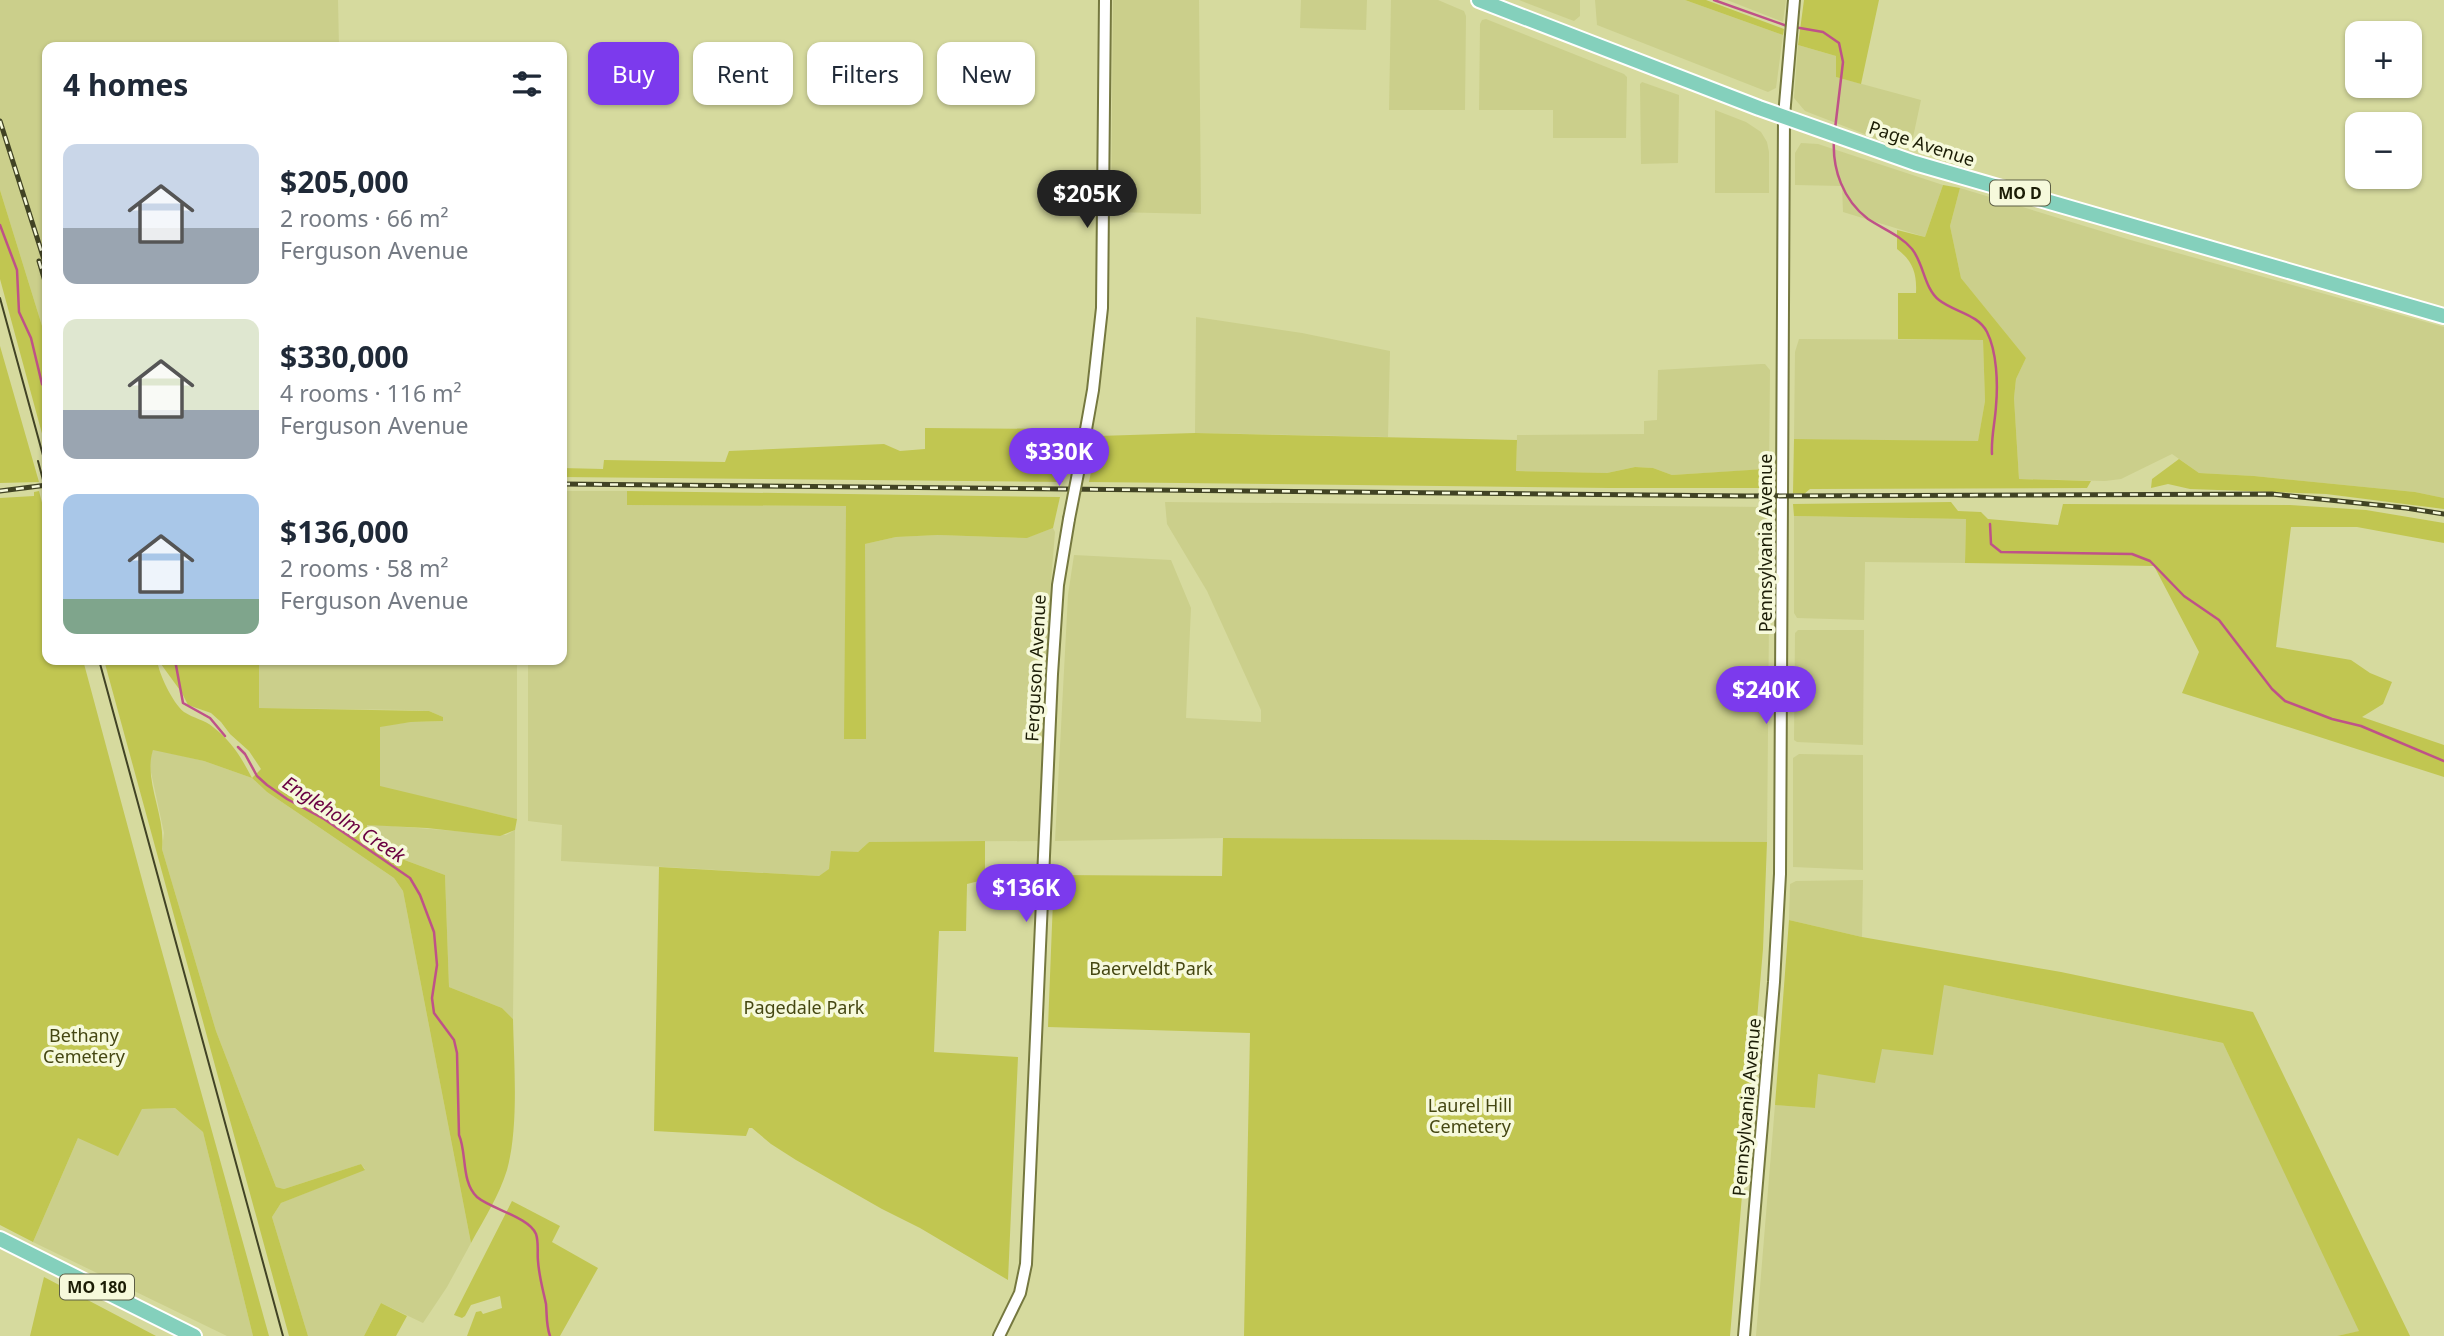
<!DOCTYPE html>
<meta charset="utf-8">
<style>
:root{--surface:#fff;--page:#f2f2f3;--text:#1f2937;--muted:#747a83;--accent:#7c3aed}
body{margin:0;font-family:"Noto Sans",sans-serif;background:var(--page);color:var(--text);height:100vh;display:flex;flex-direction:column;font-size:26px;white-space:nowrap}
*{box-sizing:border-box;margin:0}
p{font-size:23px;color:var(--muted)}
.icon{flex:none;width:38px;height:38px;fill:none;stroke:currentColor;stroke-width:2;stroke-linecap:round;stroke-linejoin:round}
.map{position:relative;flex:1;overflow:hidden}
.details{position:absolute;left:42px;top:42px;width:525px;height:623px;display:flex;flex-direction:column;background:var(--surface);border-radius:14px;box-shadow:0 2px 5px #0004}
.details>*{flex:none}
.hud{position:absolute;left:588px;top:42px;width:665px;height:63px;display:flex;gap:14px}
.controls{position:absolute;left:2345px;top:21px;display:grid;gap:14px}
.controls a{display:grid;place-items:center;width:77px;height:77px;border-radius:14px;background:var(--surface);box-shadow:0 2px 5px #0004;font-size:35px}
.price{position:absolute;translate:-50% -60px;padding:0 16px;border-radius:24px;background:var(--accent);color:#fff;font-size:23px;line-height:46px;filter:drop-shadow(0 2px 4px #0008)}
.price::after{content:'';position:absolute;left:50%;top:42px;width:21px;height:16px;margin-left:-10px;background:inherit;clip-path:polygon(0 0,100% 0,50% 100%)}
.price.on{background:#222;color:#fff}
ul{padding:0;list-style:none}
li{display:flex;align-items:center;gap:21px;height:175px;padding:0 21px}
li span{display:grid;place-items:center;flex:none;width:196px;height:140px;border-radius:14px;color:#555}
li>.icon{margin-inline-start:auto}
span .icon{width:84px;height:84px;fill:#fffc;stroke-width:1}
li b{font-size:30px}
h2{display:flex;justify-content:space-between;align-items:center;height:84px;padding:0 21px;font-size:30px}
.tag{padding:0 24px;border-radius:14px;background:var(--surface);box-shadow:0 2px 5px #0004;font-size:24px;line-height:63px}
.tag.on{background:var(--accent);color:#fff}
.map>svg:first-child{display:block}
.built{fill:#cbcf8b}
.green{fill:#c1c651}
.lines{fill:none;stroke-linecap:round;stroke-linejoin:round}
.stream{stroke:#bf5288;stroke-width:2.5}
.tertiary-casing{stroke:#75783f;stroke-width:14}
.primary-casing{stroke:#fff;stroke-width:18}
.tertiary{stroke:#fff;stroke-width:10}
.primary{stroke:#84d0bc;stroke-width:14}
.tram{stroke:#414324;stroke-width:2}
.rail-casing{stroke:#414324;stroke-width:5}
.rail{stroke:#f6f9db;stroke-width:2.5;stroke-dasharray:8;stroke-linecap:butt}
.tertiary-bridge-casing{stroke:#75783f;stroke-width:14;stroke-linecap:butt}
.tertiary-bridge{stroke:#fff;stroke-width:10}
.labels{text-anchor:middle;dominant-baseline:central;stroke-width:7;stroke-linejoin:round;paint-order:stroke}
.shield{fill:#f6f9db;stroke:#5d5e45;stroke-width:2}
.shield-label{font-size:16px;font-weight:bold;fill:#1b1c05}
.street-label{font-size:18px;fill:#1b1c05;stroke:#f6f9db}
.park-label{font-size:18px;fill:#454712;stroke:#f6f9db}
.water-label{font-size:19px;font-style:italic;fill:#6a0041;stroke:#f6f9db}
</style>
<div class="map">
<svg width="2444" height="1336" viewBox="0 0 2444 1336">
<rect width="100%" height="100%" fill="#d6da9e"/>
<!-- built -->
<path class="built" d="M 0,0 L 338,0 L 339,47 L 47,47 L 47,342 L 0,190 Z
M 1113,0 L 1199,0 L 1201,214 L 1111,212 Z
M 1301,0 L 1367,0 L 1366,30 L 1300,28 Z
M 1391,0 L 1438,0 L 1464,11 L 1466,16 L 1465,110 L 1389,110 Z
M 1519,0 L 1580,0 L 1580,16 L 1574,21 Z
M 1595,0 L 1685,0 L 1783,35 L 1776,88 L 1768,92 L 1597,25 Z
M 1727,0 L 1786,0 L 1783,22 Z
M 1486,19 L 1624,74 L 1627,77 L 1626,138 L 1553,138 L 1553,110 L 1479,110 L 1480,24 L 1482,20 Z
M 1798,45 L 1836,56 L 1836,77 L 1921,100 L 1912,142 L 1910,146 L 1898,147 L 1805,111 L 1794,98 Z
M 1642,82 L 1679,95 L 1678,163 L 1641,164 L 1640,84 Z
M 1715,110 L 1746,122 L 1761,132 L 1767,142 L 1769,152 L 1769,193 L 1715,193 Z
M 1801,143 L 1818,144 L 1943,185 L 1925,237 L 1843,212 L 1842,186 L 1795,185 L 1795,153 Z
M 1960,188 L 2127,239 L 2444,327 L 2444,498 L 2415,492 L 2254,476 L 2199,473 L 2172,454 L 2121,479 L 2105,481 L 2019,479 L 2014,398 L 2016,379 L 2026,358 L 1961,278 L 1950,226 Z
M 1196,317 L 1302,333 L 1390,351 L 1388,437 L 1195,433 Z
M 1799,339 L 1983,340 L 1985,401 L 1978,442 L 1794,439 L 1795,352 Z
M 1761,364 L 1765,364 L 1770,370 L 1769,469 L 1672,475 L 1653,468 L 1635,467 L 1607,473 L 1516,471 L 1517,435 L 1644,434 L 1644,421 L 1657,420 L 1658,370 Z
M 562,491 L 627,491 L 628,505 L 846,506 L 845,739 L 865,739 L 865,544 L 896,537 L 938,535 L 1026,538 L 1053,528 L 1055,532 L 1048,619 L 1038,841 L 869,842 L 858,852 L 819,876 L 561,861 L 562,825 L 528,821 L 528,660 L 562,660 Z
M 1165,502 L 1770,507 L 1767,842 L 1223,838 L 1055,841 L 1068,595 L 1074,555 L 1171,560 L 1191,608 L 1186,718 L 1261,722 L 1261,710 L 1207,591 L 1167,524 Z
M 1794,516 L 1966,519 L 1965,563 L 1865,562 L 1864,620 L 1797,618 L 1794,613 Z
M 1798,630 L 1864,630 L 1863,745 L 1797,742 L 1794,740 L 1795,633 Z
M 259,660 L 517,660 L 517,819 L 380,787 L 380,726 L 411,722 L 443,721 L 443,717 L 429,711 L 408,710 L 258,708 Z
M 153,749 L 204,761 L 252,778 L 267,792 L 394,878 L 403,891 L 471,1243 L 447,1287 L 423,1323 L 381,1303 L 364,1336 L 308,1336 L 272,1217 L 281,1203 L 365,1169 L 361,1164 L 284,1189 L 276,1187 L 216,1031 L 162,849 L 164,833 L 149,763 Z
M 1799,754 L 1863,755 L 1863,870 L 1793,867 L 1793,758 Z
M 367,824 L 506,835 L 515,830 L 513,1019 L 502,1008 L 449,987 L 445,875 L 391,855 L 368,838 Z
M 1863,880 L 1862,937 L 1789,920 L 1790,884 L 1796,881 Z
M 1944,985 L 2223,1043 L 2360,1331 L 2337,1336 L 1756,1336 L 1775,1105 L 1815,1108 L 1817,1074 L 1882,1049 Z
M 175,1108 L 203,1132 L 253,1336 L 227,1336 L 33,1242 L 78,1138 L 142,1109 Z"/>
<!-- green -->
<path class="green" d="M 1685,0 L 1706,0 L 1784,29 L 1783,35 Z
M 1804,0 L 1879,0 L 1861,84 L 1836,77 L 1836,56 L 1798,45 Z
M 1943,185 L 1960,188 L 1950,226 L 1961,278 L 2026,358 L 2016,379 L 2014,398 L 2019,479 L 2091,481 L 2087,488 L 1810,489 L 1804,494 L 1793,493 L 1794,439 L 1978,441 L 1985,401 L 1983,340 L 1898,339 L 1898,293 L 1916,293 C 1917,274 1913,261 1897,249 L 1897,230 L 1925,237 Z
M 0,190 L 47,342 L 47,452 L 0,279 Z
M 0,346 L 39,482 L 0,483 Z
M 925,428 L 1072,429 L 1063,482 L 562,477 L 562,468 L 603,469 L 604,460 L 725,462 L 729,451 L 884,444 L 900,451 L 925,449 Z
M 1195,433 L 1517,440 L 1516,471 L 1607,473 L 1635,467 L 1653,468 L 1672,475 L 1765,469 L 1768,488 L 1610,488 L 1089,482 L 1098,436 Z
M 2179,459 L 2199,473 L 2254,476 L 2415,492 L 2444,498 L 2444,509 L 2326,494 L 2190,489 L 2168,484 L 2151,488 L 2152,479 Z
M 39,491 L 47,522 L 47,660 L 83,660 L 144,887 L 269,1336 L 253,1336 L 203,1132 L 175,1108 L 142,1109 L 118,1156 L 78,1138 L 33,1242 L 0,1225 L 0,498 L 34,496 L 34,492 Z
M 627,491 L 1060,497 L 1053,528 L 1027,538 L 938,535 L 896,537 L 865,544 L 866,739 L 844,739 L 846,506 L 627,505 Z
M 1951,502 L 1958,511 L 1981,512 L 1988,519 L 2058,525 L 2063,504 L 2290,505 L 2366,510 L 2444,523 L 2444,543 L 2357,527 L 2291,527 L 2276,647 L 2351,660 L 2370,673 L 2392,682 L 2383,704 L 2362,717 L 2444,745 L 2444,777 L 2182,693 L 2199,652 L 2154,566 L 1965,563 L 1966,519 L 1794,516 L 1793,504 Z
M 104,660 L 157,660 C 159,674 172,702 184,712 C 193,718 205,720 213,727 C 232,742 241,757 252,778 L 261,769 L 249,751 L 230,734 L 221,722 L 211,713 L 188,705 L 182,693 L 158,660 L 259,660 L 259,708 L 429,711 L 443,717 L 443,721 L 411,722 L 380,727 L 380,786 L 517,819 L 515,830 L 500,836 L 427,828 L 367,825 L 368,838 L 391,855 L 445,875 L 449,987 L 502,1008 L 513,1019 C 514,1064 519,1127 507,1170 C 499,1196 484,1219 471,1243 L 403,891 L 394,878 L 267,792 L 252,778 L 204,761 L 153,750 C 143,780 166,816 162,849 L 216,1031 L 276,1187 L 284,1189 L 361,1164 L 365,1170 L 281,1203 L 272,1217 L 308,1336 L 289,1336 Z
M 1223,838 L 1767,842 L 1763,949 L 1730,1336 L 1244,1336 L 1250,1033 L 1048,1027 L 1054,875 L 1222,876 Z
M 985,841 L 985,876 L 983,880 L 967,884 L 966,931 L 939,931 L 934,1052 L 1018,1057 L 1008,1280 L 920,1228 L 882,1209 L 796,1160 L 771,1144 L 752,1128 L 749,1128 L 746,1136 L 654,1131 L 659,867 L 819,876 L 829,869 L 831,851 L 858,852 L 869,842 Z
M 1789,920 L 1862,937 L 2061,972 L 2253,1012 L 2410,1336 L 2337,1336 L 2359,1331 L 2223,1043 L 1944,985 L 1933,1055 L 1882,1049 L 1875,1083 L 1818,1074 L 1815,1108 L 1775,1105 Z
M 512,1201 L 560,1226 L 552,1242 L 598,1268 L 560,1336 L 467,1336 L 476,1312 L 481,1311 L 483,1314 L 502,1308 L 500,1296 L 471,1305 L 465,1316 L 462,1318 L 454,1315 Z
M 44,1277 L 156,1336 L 30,1336 Z
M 381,1303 L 407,1316 L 396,1336 L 364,1336 Z"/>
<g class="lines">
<!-- stream -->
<path class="stream" d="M 1714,0 L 1787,26
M 1794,27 L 1823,32 L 1839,43 L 1843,62 L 1835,129
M 1834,139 C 1832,169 1843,200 1868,219 C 1883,229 1900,235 1912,249 C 1924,264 1924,288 1939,300 C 1954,312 1978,314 1987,332 C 1997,352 1998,384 1996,406 C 1995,423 1991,437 1992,454
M 0,225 L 17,270 L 19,312 L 31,338 L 42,384 L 47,389
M 1990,524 L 1991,544 L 2001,552 L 2132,554 L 2150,561 L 2184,596 L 2219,620 L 2272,689 L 2285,701 L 2332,719 L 2361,726 L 2444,761
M 175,660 L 183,703 L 210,718 L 225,736
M 238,747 L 245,754 L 257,776 L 267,785 L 287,799 L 324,819 L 410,878 L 420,895 L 434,932 L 437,965 L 432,998 L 434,1013 L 454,1040 L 457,1053 L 459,1135 C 467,1153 461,1182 477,1197 C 491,1209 529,1217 536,1234 C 539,1243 537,1253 538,1261 C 539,1276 543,1290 546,1304 C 547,1315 546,1325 550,1336"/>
<!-- tertiary casing -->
<g class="tertiary-casing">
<path id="tertiary" d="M 1080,463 L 1093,390 L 1102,308 L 1105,0
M 999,1336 L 1020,1293 L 1026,1264 L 1052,674 L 1058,585 L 1069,519
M 1744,1336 L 1774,982 L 1780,874 L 1784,116 L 1794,0"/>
</g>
<!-- primary casing -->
<g class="primary-casing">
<path id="primary" d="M 1479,0 L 1759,108 L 1915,163 L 2444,316
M 0,1239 L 194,1336"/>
</g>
<!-- tertiary -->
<use href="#tertiary" class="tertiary"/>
<!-- primary -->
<use href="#primary" class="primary"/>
<!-- tram -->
<path class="tram" d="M 0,298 L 47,470
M 38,461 L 47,495
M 99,660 L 283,1336"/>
<!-- rail casing -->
<g class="rail-casing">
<path id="rail" d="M 0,121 L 47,269
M 39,261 L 47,288
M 562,484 L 1747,496 L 2272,494 L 2406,508 L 2444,514
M 0,491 L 47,485"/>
</g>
<!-- rail -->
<use href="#rail" class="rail"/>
<!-- tertiary-bridge casing -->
<g class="tertiary-bridge-casing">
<path id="tertiary-bridge" d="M 1069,519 L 1080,463"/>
</g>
<!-- tertiary-bridge -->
<use href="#tertiary-bridge" class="tertiary-bridge"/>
</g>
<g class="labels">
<!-- shield labels -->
<g class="shield">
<rect x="1990" y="180.5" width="60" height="25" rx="5"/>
<rect x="60" y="1274.5" width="74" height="25" rx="5"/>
</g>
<g class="shield-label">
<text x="2020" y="193">MO D</text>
<text x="97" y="1287">MO 180</text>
</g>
<!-- street labels -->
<g class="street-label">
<text transform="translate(1922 143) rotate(18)">Page Avenue</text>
<text transform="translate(1765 543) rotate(-90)">Pennsylvania Avenue</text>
<text transform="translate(1035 668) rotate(-87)">Ferguson Avenue</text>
<text transform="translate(1746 1107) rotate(-85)">Pennsylvania Avenue</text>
</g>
<!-- park labels -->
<g class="park-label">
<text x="1151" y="968">Baerveldt Park</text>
<text x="804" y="1007">Pagedale Park</text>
<text x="84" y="1035">Bethany<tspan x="84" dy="21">Cemetery</tspan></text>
<text x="1470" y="1105">Laurel Hill<tspan x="1470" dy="21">Cemetery</tspan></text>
</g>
<!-- water labels -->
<g class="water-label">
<text transform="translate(344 819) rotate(33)">Engleholm Creek</text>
</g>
</g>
</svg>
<div class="controls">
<a>+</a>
<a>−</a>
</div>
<b class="price on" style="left:1087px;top:230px">$205K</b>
<b class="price" style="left:1059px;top:488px">$330K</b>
<b class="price" style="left:1766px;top:726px">$240K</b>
<b class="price" style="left:1026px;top:924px">$136K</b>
<div class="hud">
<a class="tag on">Buy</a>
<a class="tag">Rent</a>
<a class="tag">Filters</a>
<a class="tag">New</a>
</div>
<section class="details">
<h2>4 homes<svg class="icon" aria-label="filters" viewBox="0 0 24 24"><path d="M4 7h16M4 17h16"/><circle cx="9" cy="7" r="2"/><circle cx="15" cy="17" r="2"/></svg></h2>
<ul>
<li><span style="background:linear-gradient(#c9d6e8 60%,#9aa5b1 0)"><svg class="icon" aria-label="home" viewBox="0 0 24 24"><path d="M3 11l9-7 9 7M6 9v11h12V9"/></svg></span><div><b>$205,000</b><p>2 rooms · 66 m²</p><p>Ferguson Avenue</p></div></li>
<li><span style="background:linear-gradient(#dfe7d0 65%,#9aa5b1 0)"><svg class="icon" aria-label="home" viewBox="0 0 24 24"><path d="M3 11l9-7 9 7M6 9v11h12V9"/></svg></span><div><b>$330,000</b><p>4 rooms · 116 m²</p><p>Ferguson Avenue</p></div></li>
<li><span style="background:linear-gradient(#a9c7e8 75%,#7fa58c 0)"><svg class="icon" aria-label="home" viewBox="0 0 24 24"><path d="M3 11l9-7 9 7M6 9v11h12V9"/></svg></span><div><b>$136,000</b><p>2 rooms · 58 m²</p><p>Ferguson Avenue</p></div></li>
</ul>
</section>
</div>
